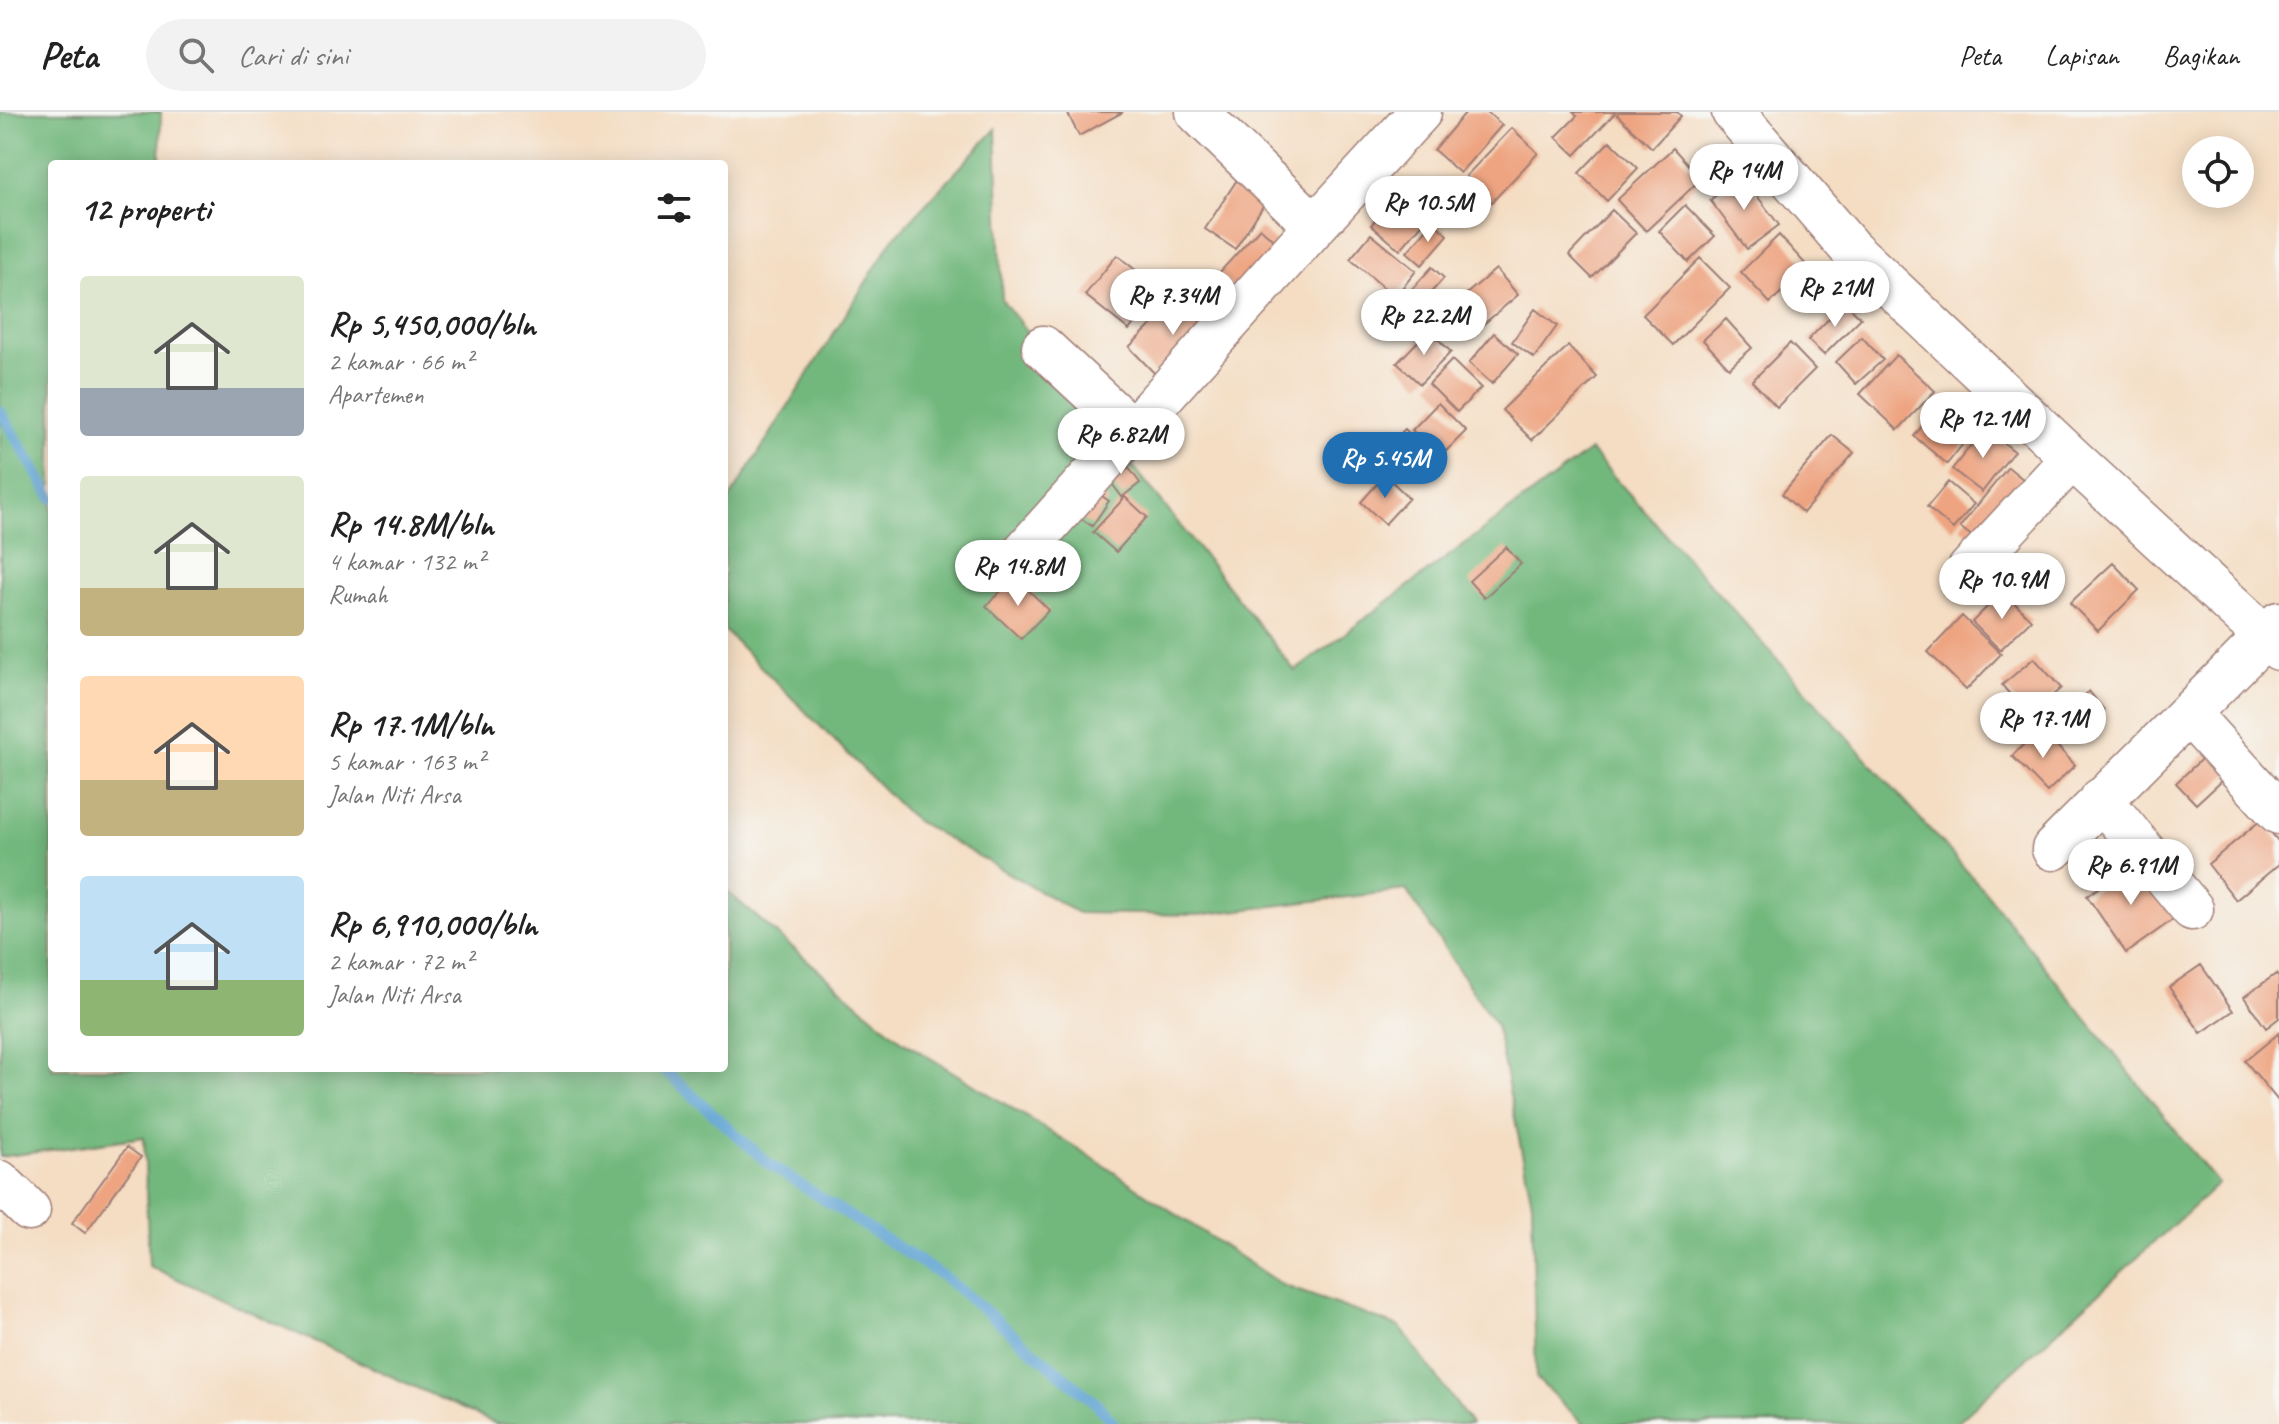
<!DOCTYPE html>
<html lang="id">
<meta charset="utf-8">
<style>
:root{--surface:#fff;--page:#f2f2f2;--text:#222;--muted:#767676;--line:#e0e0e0;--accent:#1f6fb2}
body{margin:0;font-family:Caveat,sans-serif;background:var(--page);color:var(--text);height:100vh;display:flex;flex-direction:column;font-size:30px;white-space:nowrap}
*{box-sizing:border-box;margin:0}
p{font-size:26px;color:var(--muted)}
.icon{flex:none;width:44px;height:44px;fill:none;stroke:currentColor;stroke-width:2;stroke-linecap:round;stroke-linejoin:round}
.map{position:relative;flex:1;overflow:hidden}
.panel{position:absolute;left:48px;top:48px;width:680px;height:912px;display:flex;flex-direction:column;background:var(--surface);border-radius:8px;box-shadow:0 4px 20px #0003}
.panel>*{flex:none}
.fabs{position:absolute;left:2182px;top:24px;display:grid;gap:16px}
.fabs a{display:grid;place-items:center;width:72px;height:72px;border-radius:50%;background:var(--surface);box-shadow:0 4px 20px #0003;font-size:40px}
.price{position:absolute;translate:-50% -68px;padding:0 18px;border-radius:28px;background:#fff;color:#222;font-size:26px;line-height:52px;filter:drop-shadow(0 2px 4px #0008)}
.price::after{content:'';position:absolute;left:50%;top:48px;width:24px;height:18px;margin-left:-12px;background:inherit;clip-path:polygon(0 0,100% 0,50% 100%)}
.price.on{background:var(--accent);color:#fff}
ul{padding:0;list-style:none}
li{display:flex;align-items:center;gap:24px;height:200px;padding:0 32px}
li span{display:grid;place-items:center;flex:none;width:224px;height:160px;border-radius:8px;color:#555}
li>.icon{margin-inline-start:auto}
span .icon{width:96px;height:96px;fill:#fffc;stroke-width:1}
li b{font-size:34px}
h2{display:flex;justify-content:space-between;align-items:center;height:96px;padding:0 32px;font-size:34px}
header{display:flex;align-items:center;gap:48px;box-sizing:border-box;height:112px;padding:0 40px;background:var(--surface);border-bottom:2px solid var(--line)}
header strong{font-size:38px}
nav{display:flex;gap:44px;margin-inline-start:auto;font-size:28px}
.search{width:560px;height:72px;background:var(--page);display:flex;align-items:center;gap:20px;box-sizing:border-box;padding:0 28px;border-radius:44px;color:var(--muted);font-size:30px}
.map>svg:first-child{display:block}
.forest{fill:#72b87d;stroke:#5e6c54;stroke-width:2}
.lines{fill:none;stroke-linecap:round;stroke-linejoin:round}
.stream{stroke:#5ea3d3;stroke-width:11}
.building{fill:#eea481}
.minor-casing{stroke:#9f7e77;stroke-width:45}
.minor{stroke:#fff;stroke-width:42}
</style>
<header>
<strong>Peta</strong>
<div class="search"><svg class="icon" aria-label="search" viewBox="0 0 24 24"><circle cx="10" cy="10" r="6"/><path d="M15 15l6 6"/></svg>Cari di sini</div>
<nav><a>Peta</a><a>Lapisan</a><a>Bagikan</a></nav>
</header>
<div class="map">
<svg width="2279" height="1312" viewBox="0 0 2279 1312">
<rect width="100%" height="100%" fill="#f6f6f2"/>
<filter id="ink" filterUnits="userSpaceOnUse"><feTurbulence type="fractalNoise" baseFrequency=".0125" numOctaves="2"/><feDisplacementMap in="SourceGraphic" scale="16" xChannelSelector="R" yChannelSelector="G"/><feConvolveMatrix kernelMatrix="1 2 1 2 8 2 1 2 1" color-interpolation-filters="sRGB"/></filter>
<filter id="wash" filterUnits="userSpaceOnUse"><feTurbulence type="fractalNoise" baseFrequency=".006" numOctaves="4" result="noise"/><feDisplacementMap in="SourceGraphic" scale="32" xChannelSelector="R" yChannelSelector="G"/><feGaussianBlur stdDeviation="1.8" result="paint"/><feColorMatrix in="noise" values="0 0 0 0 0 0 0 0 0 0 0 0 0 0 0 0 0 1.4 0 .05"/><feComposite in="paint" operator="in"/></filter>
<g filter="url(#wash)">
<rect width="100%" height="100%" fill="#f4ddc3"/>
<!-- forest -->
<path class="forest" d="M 0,0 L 161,0 L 160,52 L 52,52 L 52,956 L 724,956 L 724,777 L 901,928 L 1085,1041 L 1282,1173 L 1400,1215 L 1471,1312 L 496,1312 L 149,1154 L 144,1025 L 0,1045 Z
M 996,17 L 1002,188 L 1295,559 L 1590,338 L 1982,776 L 2218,1072 L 1955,1312 L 1584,1312 L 1536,1266 L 1532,1090 L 1496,914 L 1406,778 L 1198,803 L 1078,801 L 913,707 L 724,518 L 724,396 L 893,127 Z"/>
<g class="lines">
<!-- stream -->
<path class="stream" d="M 0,299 L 52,386
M 662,956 L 770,1053 L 944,1165 L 1097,1292 L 1114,1312"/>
</g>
<g id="blocks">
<!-- building -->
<path class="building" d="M 1067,0 L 1123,0 L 1079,24 Z
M 1466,0 L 1487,0 L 1502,13 L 1460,61 L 1434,38 Z
M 1573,0 L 1616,0 L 1575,43 L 1556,25 L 1577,4 Z
M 1619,0 L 1677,0 L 1681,4 L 1652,36 L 1617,3 Z
M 1512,16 L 1538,41 L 1492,90 L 1466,64 Z
M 1610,29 L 1638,56 L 1607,89 L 1579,61 Z
M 1673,36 L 1701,67 L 1646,119 L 1617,88 Z
M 1244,57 L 1274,77 L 1235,137 L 1205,117 Z
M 1742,64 L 1779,113 L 1747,137 L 1710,88 Z
M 1396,82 L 1426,107 L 1400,138 L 1371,113 Z
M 1685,93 L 1715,124 L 1688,150 L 1659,119 Z
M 1612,98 L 1636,121 L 1592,166 L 1569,143 Z
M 1433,110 L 1448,123 L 1422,153 L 1407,140 Z
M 1260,116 L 1286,139 L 1244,185 L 1219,161 Z
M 1371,122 L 1416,159 L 1395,185 L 1350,147 Z
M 1779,123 L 1808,155 L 1770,191 L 1741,160 Z
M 1117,143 L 1160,178 L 1129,218 L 1085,183 Z
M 1700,146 L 1730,176 L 1673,233 L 1643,203 Z
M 1432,155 L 1444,166 L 1424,188 L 1412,177 Z
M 1496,157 L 1518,183 L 1473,221 L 1452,194 Z
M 1184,181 L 1216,215 L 1161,268 L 1129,235 Z
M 1845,190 L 1861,206 L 1824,243 L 1808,228 Z
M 1535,197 L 1557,214 L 1534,246 L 1512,230 Z
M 1726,207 L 1752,236 L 1729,256 L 1703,228 Z
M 1429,218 L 1451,240 L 1420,272 L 1397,251 Z
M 1494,221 L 1518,242 L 1492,272 L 1469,251 Z
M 1862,225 L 1883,248 L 1856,272 L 1836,250 Z
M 1790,231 L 1815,257 L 1777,295 L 1752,269 Z
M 1568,234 L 1597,265 L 1532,328 L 1502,298 Z
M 1896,243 L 1935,279 L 1898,318 L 1860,282 Z
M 1452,248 L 1481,276 L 1457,300 L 1429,272 Z
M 1438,291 L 1466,319 L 1439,346 L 1412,318 Z
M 1941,291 L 1974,318 L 1947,352 L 1914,324 Z
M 1985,316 L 2014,339 L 1982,380 L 1952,357 Z
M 1405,317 L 1423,336 L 1399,361 L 1380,341 Z
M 1832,323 L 1854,341 L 1803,401 L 1782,382 Z
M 1120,344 L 1140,371 L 1122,385 L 1102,358 Z
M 2008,355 L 2035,377 L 1987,436 L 1960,415 Z
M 1385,363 L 1409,386 L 1385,412 L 1361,390 Z
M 1948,370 L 1974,392 L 1953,417 L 1927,395 Z
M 1095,379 L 1109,389 L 1092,414 L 1077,404 Z
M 1125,385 L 1147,405 L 1116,440 L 1093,420 Z
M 1506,435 L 1521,452 L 1484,486 L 1469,469 Z
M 2113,451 L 2139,478 L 2098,519 L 2070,491 Z
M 1015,465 L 1049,498 L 1021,527 L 986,494 Z
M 2003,479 L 2031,508 L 2000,538 L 1972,510 Z
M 1962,504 L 2001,542 L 1966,578 L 1928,540 Z
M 2034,546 L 2061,576 L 2029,605 L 2002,573 Z
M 2089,579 L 2104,598 L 2068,628 L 2053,609 Z
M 2040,616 L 2075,653 L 2047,680 L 2012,644 Z
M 2213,636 L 2233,658 L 2196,692 L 2176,671 Z
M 2261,708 L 2279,730 L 2279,752 L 2236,788 L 2208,752 Z
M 2135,749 L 2175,806 L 2126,841 L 2087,784 Z
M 2201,853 L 2233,899 L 2201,921 L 2169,875 Z
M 2276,862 L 2279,866 L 2279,906 L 2266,916 L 2244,885 Z
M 2279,921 L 2279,990 L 2245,949 Z
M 127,1035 L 141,1045 L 85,1121 L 72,1111 Z"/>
</g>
</g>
<g filter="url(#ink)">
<use href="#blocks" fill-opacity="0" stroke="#9f7e77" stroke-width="2"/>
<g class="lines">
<!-- minor casing -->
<g class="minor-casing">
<path id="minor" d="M 1197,0 L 1315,114 L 1420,0
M 1733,0 L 1850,136 L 2072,346 L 2279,537
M 1043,235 L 1131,317
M 1018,446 L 1315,114
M 1969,457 L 2072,346
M 2189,602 L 2279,701
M 2101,687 L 2192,797
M 2053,737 L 2279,511
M 0,1070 L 29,1098"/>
</g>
<!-- minor -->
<use href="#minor" class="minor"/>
</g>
</g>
</svg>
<div class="fabs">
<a><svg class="icon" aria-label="locate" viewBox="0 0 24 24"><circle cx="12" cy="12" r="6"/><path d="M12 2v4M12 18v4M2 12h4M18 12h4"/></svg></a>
</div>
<b class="price" style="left:1744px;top:100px">Rp 14M</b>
<b class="price" style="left:1428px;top:132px">Rp 10.5M</b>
<b class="price" style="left:1835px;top:217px">Rp 21M</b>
<b class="price" style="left:1173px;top:225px">Rp 7.34M</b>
<b class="price" style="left:1424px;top:245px">Rp 22.2M</b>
<b class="price" style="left:1983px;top:348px">Rp 12.1M</b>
<b class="price" style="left:1121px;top:364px">Rp 6.82M</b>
<b class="price on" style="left:1385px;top:388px">Rp 5.45M</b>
<b class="price" style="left:1018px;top:496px">Rp 14.8M</b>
<b class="price" style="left:2002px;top:509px">Rp 10.9M</b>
<b class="price" style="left:2043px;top:648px">Rp 17.1M</b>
<b class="price" style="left:2131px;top:795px">Rp 6.91M</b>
<section class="panel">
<h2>12 properti<svg class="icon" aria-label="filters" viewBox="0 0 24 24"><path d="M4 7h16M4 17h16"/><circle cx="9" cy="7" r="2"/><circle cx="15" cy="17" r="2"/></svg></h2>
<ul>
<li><span style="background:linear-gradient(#dfe7d0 70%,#9aa5b1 0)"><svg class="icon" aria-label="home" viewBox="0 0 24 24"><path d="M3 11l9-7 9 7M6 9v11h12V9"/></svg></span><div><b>Rp 5,450,000/bln</b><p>2 kamar · 66 m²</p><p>Apartemen</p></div></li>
<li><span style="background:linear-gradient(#dfe7d0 70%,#c2b280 0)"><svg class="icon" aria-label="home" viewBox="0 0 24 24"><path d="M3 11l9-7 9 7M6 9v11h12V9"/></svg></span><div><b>Rp 14.8M/bln</b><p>4 kamar · 132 m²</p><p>Rumah</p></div></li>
<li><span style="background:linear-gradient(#ffd9b3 65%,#c2b280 0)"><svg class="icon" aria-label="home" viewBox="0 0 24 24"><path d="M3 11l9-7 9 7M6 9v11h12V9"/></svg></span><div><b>Rp 17.1M/bln</b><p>5 kamar · 163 m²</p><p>Jalan Niti Arsa</p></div></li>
<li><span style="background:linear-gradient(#bfe0f5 65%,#8fb573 0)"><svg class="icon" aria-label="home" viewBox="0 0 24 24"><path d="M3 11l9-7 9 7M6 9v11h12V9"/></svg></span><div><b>Rp 6,910,000/bln</b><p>2 kamar · 72 m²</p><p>Jalan Niti Arsa</p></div></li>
</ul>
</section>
</div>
